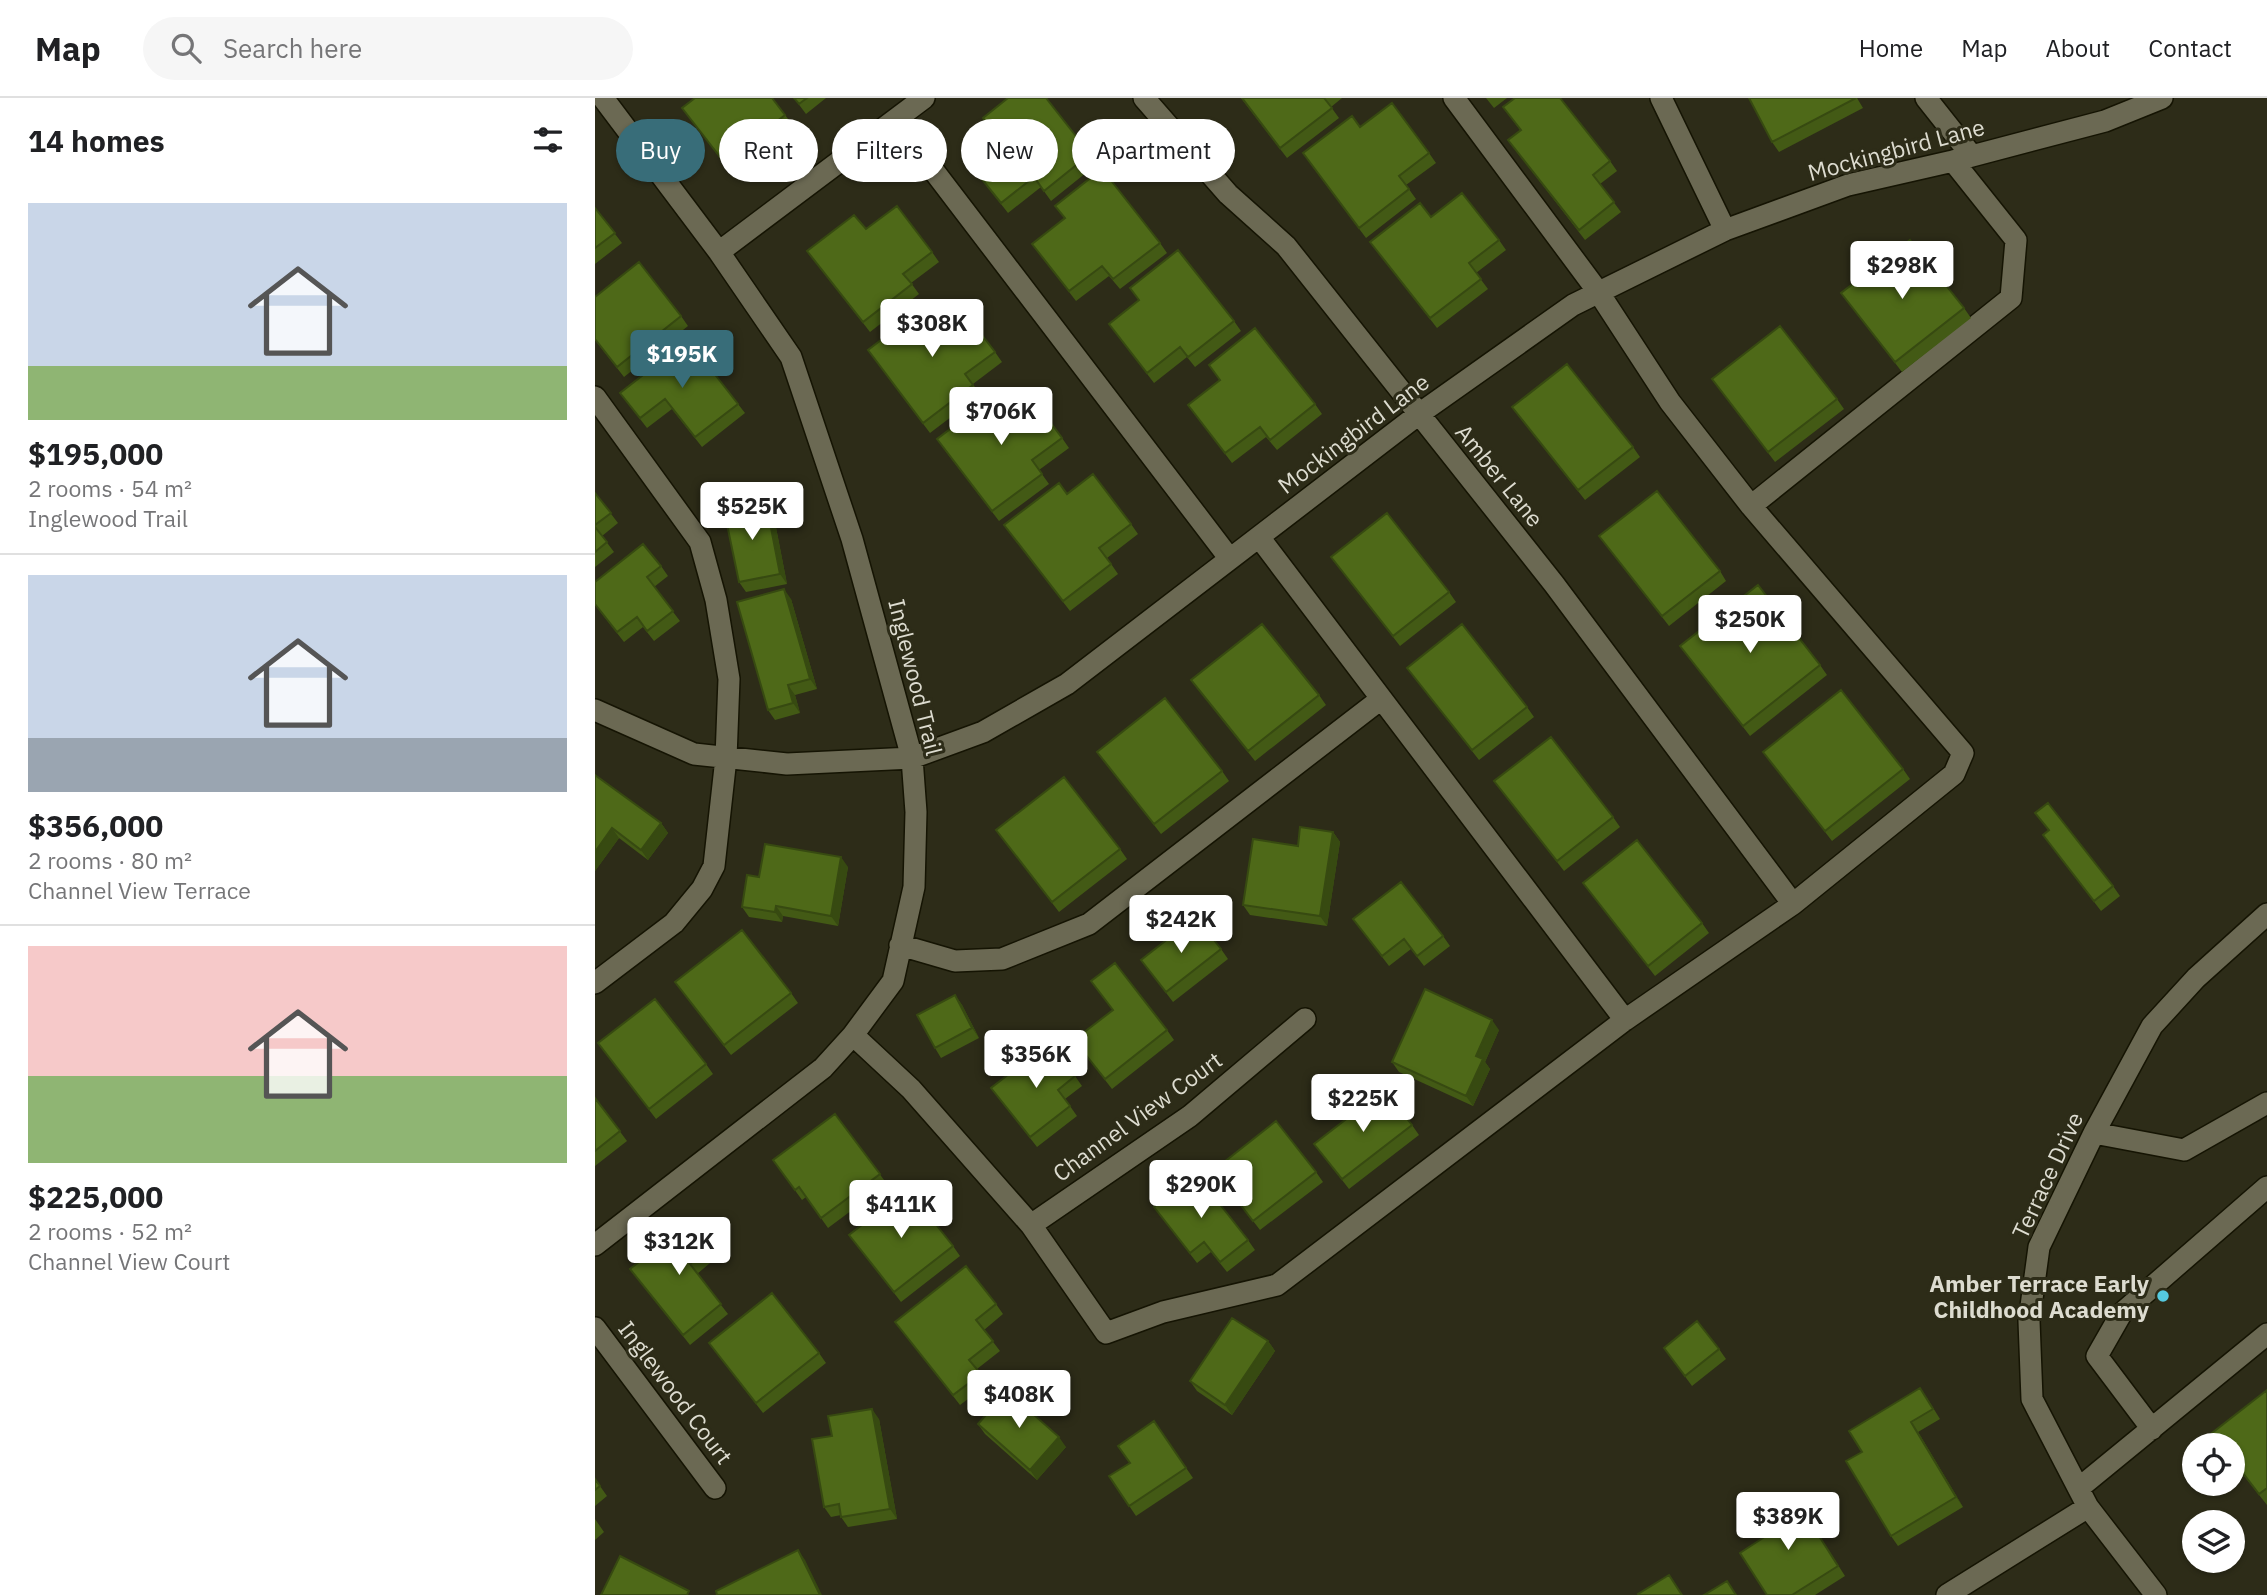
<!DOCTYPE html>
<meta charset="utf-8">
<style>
:root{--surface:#fff;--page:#f6f6f6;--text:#202124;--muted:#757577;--line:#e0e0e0;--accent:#386d79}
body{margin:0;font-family:"IBM Plex Sans",sans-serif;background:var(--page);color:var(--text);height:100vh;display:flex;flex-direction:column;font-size:26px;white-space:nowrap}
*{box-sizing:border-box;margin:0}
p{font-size:23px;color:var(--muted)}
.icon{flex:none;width:38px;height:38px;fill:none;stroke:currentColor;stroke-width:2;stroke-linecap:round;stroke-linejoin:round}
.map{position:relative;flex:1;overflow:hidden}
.details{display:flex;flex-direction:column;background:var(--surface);width:595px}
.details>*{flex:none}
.hud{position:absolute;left:21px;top:21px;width:665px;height:63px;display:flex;gap:14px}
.tools{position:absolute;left:1587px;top:1335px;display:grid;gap:14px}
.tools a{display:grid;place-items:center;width:63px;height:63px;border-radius:50%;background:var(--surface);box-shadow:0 2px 5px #0004;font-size:35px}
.price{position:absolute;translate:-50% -60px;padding:0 16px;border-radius:7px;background:#fff;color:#222;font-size:23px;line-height:46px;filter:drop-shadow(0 2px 4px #0008)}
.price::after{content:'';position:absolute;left:50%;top:42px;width:21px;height:16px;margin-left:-10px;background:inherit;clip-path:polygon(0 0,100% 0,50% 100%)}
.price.active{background:var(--accent);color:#fff}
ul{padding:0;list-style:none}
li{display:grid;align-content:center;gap:14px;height:371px;padding:0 28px}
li+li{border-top:2px solid var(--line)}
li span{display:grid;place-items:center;height:217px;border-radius:0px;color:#555}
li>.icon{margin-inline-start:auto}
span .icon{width:126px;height:126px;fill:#fffc;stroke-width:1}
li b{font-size:30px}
h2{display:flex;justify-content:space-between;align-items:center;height:84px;padding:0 28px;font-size:30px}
.pill{padding:0 24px;border-radius:32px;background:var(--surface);box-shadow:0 2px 5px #0004;font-size:24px;line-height:63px}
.pill.active{background:var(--accent);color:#fff}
header{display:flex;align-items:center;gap:42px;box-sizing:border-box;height:98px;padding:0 35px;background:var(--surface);border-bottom:2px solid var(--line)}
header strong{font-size:33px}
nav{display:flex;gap:38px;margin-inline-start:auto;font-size:24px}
.search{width:490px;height:63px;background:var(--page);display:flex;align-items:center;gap:18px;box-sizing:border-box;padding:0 24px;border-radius:38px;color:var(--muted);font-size:26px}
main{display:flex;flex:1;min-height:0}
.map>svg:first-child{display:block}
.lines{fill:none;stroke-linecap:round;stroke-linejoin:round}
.minor-casing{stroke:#151403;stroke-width:24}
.minor{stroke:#6b6953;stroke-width:21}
.wall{fill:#435a15}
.shaded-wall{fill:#374a11}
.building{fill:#4e6918;stroke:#374a11;stroke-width:2}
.poi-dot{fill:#55cae0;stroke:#2d2c18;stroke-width:2.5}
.labels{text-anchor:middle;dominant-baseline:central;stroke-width:6;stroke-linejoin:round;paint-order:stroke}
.street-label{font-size:23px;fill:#dddcd0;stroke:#2d2c18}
.poi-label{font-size:23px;font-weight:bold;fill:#dddcd0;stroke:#2d2c18;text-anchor:end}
</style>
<header>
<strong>Map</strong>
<div class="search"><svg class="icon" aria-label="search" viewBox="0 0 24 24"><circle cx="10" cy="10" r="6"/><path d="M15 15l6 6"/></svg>Search here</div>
<nav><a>Home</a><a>Map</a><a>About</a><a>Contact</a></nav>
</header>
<main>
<section class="details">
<h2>14 homes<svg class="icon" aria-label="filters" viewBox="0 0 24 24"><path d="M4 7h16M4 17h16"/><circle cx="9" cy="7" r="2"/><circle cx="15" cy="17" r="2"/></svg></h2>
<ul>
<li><span style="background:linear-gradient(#c9d6e8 75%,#8fb573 0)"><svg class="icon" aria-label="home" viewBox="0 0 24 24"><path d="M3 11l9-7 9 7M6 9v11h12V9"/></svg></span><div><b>$195,000</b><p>2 rooms · 54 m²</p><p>Inglewood Trail</p></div></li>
<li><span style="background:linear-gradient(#c9d6e8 75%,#9aa5b1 0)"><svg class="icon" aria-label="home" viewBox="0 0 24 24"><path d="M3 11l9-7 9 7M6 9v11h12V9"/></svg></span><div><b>$356,000</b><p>2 rooms · 80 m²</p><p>Channel View Terrace</p></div></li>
<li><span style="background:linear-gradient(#f6c9c9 60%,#8fb573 0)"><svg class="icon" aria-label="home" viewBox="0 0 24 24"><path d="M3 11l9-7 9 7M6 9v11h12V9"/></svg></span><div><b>$225,000</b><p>2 rooms · 52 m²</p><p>Channel View Court</p></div></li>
</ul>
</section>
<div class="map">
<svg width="1672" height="1497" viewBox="0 0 1672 1497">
<rect width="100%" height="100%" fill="#2d2c18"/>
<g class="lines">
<!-- minor casing -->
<g class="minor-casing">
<path id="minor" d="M 549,0 L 633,96 L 691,148 L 959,486 L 1198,806
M 1066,0 L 1130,132
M 1331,0 L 1377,58
M 300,22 L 635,461
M 124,154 L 329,0
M 0,299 L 105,444 L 121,502 L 134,581 L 131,660 L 119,768 L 107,791 L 79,825 L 0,885
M 1156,408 L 1416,200 L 1421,142 L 1358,63
M 664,439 L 1030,922 L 1198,806 L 1359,676 L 1368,655 L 1156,408 L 1075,304 L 1004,195 L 859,0
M 0,612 L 99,656 L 192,666 L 317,660 L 388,634 L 472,586 L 824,316 L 978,207 L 1130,132 L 1253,87 L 1358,63 L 1510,23 L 1567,0
M 305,847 L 360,863 L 407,861 L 494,826 L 786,601
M 258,937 L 316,991 L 436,1127 L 511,1235 L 568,1214 L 682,1187 L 1030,922
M 1499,1035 L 1589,1052 L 1672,1005
M 436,1127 L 595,1018 L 710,921
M 0,1147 L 228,970 L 258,937 L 298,883 L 319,789 L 321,714 L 317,660 L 257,441 L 196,259 L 124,154 L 8,0
M 0,1230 L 120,1390
M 1557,1331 L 1502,1258 L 1526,1216 L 1672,1089
M 1484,1390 L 1672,1236
M 1352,1497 L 1493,1409
M 1561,1497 L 1493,1409 L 1437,1301 L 1434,1223 L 1444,1149 L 1499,1035 L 1557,928 L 1601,880 L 1672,816"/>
</g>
<!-- minor -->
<use href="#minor" class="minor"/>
</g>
<!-- wall -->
<path class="wall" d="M 199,0 L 231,0 L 211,16 Z
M 646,0 L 747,0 L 736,9 L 744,20 L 692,60 Z
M 891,0 L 912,0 L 899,10 Z
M 1154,0 L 1262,0 L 1268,10 L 1184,54 L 1177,44 Z
M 908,9 L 1015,63 L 1022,73 L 1005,86 L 1026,114 L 990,142 L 913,42 L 925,32 Z
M 87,10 L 190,17 L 197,26 L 136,74 Z
M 388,20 L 495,56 L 502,66 L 456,103 L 446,89 L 413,115 L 369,59 L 399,35 Z
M 765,29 L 834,55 L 841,65 L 811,87 L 821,101 L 771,140 L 715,65 Z
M 460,108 L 565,145 L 572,155 L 525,191 L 514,178 L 481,203 L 437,146 L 470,121 Z
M 0,110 L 27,145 L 0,166 Z
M 836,119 L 904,142 L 911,152 L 881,175 L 893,191 L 842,230 L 775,144 Z
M 271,131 L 337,154 L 344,164 L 316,185 L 324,196 L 275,234 L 212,153 Z
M 535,190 L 639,223 L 646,233 L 600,269 L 592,259 L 559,285 L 514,226 L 544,202 Z
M 1246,195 L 1369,210 L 1376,220 L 1307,274 Z
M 0,199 L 86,218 L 93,228 L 29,279 L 0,242 Z
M 332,225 L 400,254 L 407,264 L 378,286 L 385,297 L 335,335 L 280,262 Z
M 614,267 L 720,306 L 727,316 L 682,352 L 671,339 L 637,365 L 593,307 L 625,282 Z
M 1117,281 L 1242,301 L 1249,311 L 1180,364 Z
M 25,295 L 143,306 L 150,315 L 107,349 L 77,311 L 52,330 Z
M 917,309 L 1038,349 L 1045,359 L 990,402 Z
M 399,315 L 467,340 L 474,350 L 444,372 L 454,386 L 404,423 L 349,351 Z
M 0,395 L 23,425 L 7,438 L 19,454 L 0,469 Z
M 472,396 L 536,426 L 543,436 L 512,460 L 523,476 L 475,513 L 409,427 Z
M 178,414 L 192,486 L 151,494 L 144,484 Z
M 1004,438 L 1125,473 L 1131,483 L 1074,528 Z
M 736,459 L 854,494 L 861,504 L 805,548 Z
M 66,468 L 73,478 L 59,489 L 85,523 L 59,543 L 48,529 L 29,544 L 0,507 L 0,484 Z
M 196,501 L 222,591 L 200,597 L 205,615 L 180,622 L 173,612 Z
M 1085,548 L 1225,567 L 1232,577 L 1155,638 Z
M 812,570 L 932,609 L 939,619 L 884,662 Z
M 596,582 L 724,597 L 731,607 L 660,663 Z
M 502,654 L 627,673 L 634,683 L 566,736 Z
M 1168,654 L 1308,671 L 1315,681 L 1237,743 Z
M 0,677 L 66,725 L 73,735 L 53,762 L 24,740 L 0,773 Z
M 899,683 L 1018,719 L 1025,729 L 969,773 Z
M 1440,715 L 1518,788 L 1525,798 L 1506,813 L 1448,737 L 1454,733 Z
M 401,732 L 525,751 L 532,761 L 464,814 Z
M 738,734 L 745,744 L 732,828 L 655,817 L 648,807 L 703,748 Z
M 253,769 L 243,828 L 188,818 L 187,824 L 154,819 L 147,809 L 164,779 Z
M 988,785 L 1107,825 L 1114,835 L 1060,878 Z
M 758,821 L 848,838 L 855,848 L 829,868 L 816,851 L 794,868 Z
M 626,851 L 633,861 L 578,904 L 546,862 Z
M 496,883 L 572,932 L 579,942 L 517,991 L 479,942 L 518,912 Z
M 80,884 L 196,895 L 203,905 L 136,957 Z
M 360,897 L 367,907 L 384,940 L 346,960 L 340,950 Z
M 904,932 L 890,964 L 895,971 L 878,1008 L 804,974 L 797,964 Z
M 3,945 L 111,966 L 118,976 L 61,1021 Z
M 480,978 L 487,988 L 470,1001 L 482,1018 L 442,1049 L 396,990 Z
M 0,1000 L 32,1043 L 0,1068 Z
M 240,1016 L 292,1086 L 233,1130 L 211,1099 L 207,1102 L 178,1062 Z
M 817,1027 L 824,1037 L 754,1091 L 719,1046 Z
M 619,1072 L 721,1074 L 728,1084 L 665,1132 Z
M 559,1109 L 653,1142 L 660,1152 L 632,1174 L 616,1154 L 602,1165 Z
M 254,1137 L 358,1148 L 365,1158 L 306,1204 Z
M 120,1145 L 127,1155 L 102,1176 L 133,1216 L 95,1247 L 35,1171 Z
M 401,1206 L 408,1216 L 389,1232 L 405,1253 L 382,1271 L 393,1286 L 365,1307 L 300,1224 Z
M 673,1243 L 680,1253 L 637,1317 L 602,1293 L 595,1283 Z
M 114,1245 L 224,1255 L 231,1265 L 168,1315 Z
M 1069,1250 L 1124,1251 L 1131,1261 L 1097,1288 Z
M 1672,1292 L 1672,1407 L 1638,1364 L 1638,1348 L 1626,1348 L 1617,1335 Z
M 1332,1300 L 1345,1321 L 1323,1334 L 1368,1409 L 1303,1448 L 1296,1438 L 1267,1354 Z
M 284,1321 L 302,1421 L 253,1429 L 246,1419 L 246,1417 L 236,1419 L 229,1409 L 237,1338 Z
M 559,1323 L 598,1380 L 541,1418 L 514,1378 L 535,1365 Z
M 383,1326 L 471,1349 L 442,1382 L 390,1336 Z
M 0,1381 L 12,1398 L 0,1408 Z
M 1205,1407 L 1250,1478 L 1220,1497 L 1172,1497 L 1177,1434 Z
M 0,1421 L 9,1434 L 0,1442 Z"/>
<!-- shaded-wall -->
<path class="shaded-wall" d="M 171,404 L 178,414 L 192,486 L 185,476 Z
M 189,491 L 196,501 L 222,591 L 215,581 Z
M 193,587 L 200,597 L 205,615 L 198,605 Z
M 66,725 L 73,735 L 53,762 L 46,752 Z
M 17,730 L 24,740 L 0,773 L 0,754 Z
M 738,734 L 745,744 L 732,828 L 725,818 Z
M 246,759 L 253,769 L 243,828 L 236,818 Z
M 181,808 L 188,818 L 187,824 L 180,814 Z
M 360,897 L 367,907 L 384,940 L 377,930 Z
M 897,922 L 904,932 L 890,964 L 895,971 L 878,1008 L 871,998 L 881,958 Z
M 673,1243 L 680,1253 L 637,1317 L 630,1307 Z
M 277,1311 L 284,1321 L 302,1421 L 295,1411 Z
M 1316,1324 L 1323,1334 L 1368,1409 L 1361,1399 Z
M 464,1339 L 471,1349 L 442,1382 L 435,1372 Z
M 203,1452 L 210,1462 L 227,1497 L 225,1497 Z"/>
<!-- building -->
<path class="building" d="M 100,0 L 177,0 L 190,17 L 129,64 L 87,10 Z
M 199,0 L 212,0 L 204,6 Z
M 413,0 L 451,0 L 495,56 L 449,93 L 439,79 L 406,105 L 369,59 L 399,35 L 388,20 Z
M 647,0 L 729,0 L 737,10 L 685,50 Z
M 920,0 L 965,0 L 1015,63 L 998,77 L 1019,104 L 984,132 L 913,42 L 926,32 L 908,9 Z
M 1154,0 L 1261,0 L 1177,44 Z
M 797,5 L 834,55 L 804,78 L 814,91 L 764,130 L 708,55 L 757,18 L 765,29 Z
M 507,71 L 565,145 L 518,181 L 507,168 L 474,193 L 437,146 L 470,120 L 460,108 Z
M 867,95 L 904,142 L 874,165 L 886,181 L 835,220 L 775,144 L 825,105 L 836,119 Z
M 302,108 L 337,154 L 308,176 L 317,186 L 268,224 L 212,153 L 259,117 L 271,131 Z
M 0,110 L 20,135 L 0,150 Z
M 1315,142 L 1369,210 L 1300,264 L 1246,195 Z
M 583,152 L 639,223 L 593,259 L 585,249 L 552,275 L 514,226 L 544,202 L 535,190 Z
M 44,164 L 86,218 L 22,269 L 0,241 L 0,199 Z
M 361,203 L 400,254 L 370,276 L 378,287 L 328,325 L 273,252 L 324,213 L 332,225 Z
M 1185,228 L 1242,301 L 1173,354 L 1117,281 Z
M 660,230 L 720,306 L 675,342 L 665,329 L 630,355 L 593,307 L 625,282 L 614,267 Z
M 93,242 L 143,306 L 100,339 L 70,301 L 45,320 L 25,295 Z
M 972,266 L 1038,349 L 983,392 L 917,309 Z
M 431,291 L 467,340 L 437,362 L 447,376 L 397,413 L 342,341 L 391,304 L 399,315 Z
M 498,376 L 536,426 L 504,450 L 516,466 L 468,503 L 409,427 L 464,385 L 472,396 Z
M 1062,393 L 1125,473 L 1067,518 L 1004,438 Z
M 0,395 L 16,415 L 0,427 Z
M 171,404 L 185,476 L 144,484 L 129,412 Z
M 792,415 L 854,494 L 798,538 L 736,459 Z
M 0,429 L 12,444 L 0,454 Z
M 48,446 L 66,468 L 52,479 L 78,513 L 52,533 L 42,519 L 22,534 L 0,506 L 0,484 Z
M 1163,487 L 1225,567 L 1148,628 L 1085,548 Z
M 189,491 L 215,581 L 193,587 L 198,605 L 173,612 L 142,504 Z
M 667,526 L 724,597 L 653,653 L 596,582 Z
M 867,526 L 932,609 L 877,652 L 812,570 Z
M 1246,592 L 1308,671 L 1230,733 L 1168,654 Z
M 570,600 L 627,673 L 559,726 L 502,654 Z
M 956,639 L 1018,719 L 962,763 L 899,683 Z
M 0,677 L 66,725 L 46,752 L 17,730 L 0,754 Z
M 469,679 L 525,751 L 457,804 L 401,732 Z
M 1453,705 L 1518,788 L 1499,803 L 1448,737 L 1454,732 L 1440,715 Z
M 705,729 L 738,734 L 725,818 L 648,807 L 658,741 L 703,748 Z
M 1042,742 L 1107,825 L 1053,868 L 988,785 Z
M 170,746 L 246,759 L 236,818 L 181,808 L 180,814 L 147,809 L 152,777 L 164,779 Z
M 806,784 L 848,838 L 822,858 L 809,841 L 787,858 L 758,821 Z
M 601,819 L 626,851 L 571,894 L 546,862 Z
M 147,832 L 196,895 L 129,947 L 80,884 Z
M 520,865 L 572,932 L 510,981 L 479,942 L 518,912 L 496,883 Z
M 830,891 L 897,922 L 881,958 L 888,961 L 871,998 L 797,964 Z
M 360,897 L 377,930 L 340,950 L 322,917 Z
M 60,901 L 111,966 L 54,1011 L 3,945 Z
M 454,945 L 480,978 L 463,992 L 475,1008 L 435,1039 L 396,990 Z
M 789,992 L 817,1027 L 747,1081 L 719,1046 Z
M 0,1000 L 25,1033 L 0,1053 Z
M 240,1016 L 285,1076 L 226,1120 L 204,1089 L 200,1092 L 178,1062 Z
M 681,1023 L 721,1074 L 658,1123 L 619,1072 Z
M 601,1076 L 653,1142 L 625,1164 L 609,1144 L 595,1155 L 559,1109 Z
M 313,1091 L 358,1148 L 299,1194 L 254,1137 Z
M 100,1120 L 120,1145 L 95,1166 L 126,1206 L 88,1237 L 35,1171 Z
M 371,1168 L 401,1206 L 381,1222 L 398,1243 L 374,1262 L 386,1276 L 358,1297 L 300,1224 Z
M 177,1195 L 224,1255 L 161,1305 L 114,1245 Z
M 637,1220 L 673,1243 L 630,1307 L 595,1283 Z
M 1102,1223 L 1124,1251 L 1090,1278 L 1069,1250 Z
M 1325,1290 L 1338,1311 L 1316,1324 L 1361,1399 L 1296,1438 L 1251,1363 L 1267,1354 L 1254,1333 Z
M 1672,1292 L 1672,1390 L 1664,1396 L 1638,1362 L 1638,1348 L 1627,1348 L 1617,1335 Z
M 412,1293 L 464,1339 L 435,1372 L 383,1326 Z
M 277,1311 L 295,1411 L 246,1419 L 244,1406 L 229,1409 L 217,1341 L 237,1338 L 233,1318 Z
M 559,1323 L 591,1370 L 534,1408 L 514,1378 L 535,1365 L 523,1348 Z
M 0,1381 L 5,1388 L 0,1392 Z
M 1198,1397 L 1243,1468 L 1197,1497 L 1172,1497 L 1145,1455 L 1177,1434 L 1166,1417 Z
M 203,1452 L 225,1497 L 122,1497 L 121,1493 Z
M 25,1458 L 94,1493 L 92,1497 L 6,1497 Z
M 1074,1477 L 1087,1497 L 1044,1497 L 1043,1496 Z
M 1132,1483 L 1141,1497 L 1109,1497 Z"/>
<!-- markers -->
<circle class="poi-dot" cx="1568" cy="1198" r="7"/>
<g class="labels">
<!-- street labels -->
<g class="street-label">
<text transform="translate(1301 51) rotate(-15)">Mockingbird Lane</text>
<text transform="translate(758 335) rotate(-37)">Mockingbird Lane</text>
<text transform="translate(905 377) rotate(51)">Amber Lane</text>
<text transform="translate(321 579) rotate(76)">Inglewood Trail</text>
<text transform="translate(542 1018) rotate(-36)">Channel View Court</text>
<text transform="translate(1452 1077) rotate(-65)">Terrace Drive</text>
<text transform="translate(81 1294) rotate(53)">Inglewood Court</text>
</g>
<!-- poi labels -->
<g class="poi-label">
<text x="1554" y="1185">Amber Terrace Early<tspan x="1554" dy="26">Childhood Academy</tspan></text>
</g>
</g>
</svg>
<div class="tools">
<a><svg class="icon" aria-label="locate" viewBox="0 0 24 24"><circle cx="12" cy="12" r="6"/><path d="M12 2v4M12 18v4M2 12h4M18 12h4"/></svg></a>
<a><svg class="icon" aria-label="layers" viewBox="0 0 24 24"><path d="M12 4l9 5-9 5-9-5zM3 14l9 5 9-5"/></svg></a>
</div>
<b class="price" style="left:1307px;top:203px">$298K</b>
<b class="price" style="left:337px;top:261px">$308K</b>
<b class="price active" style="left:87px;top:292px">$195K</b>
<b class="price" style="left:406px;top:349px">$706K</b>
<b class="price" style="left:157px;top:444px">$525K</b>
<b class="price" style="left:1155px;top:557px">$250K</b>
<b class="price" style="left:586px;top:857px">$242K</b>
<b class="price" style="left:441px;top:992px">$356K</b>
<b class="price" style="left:768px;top:1036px">$225K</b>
<b class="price" style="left:606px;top:1122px">$290K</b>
<b class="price" style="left:306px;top:1142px">$411K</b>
<b class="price" style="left:84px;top:1179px">$312K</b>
<b class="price" style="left:424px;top:1332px">$408K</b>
<b class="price" style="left:1193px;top:1454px">$389K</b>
<div class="hud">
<a class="pill active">Buy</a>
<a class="pill">Rent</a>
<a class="pill">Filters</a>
<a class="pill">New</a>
<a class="pill">Apartment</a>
</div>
</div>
</main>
